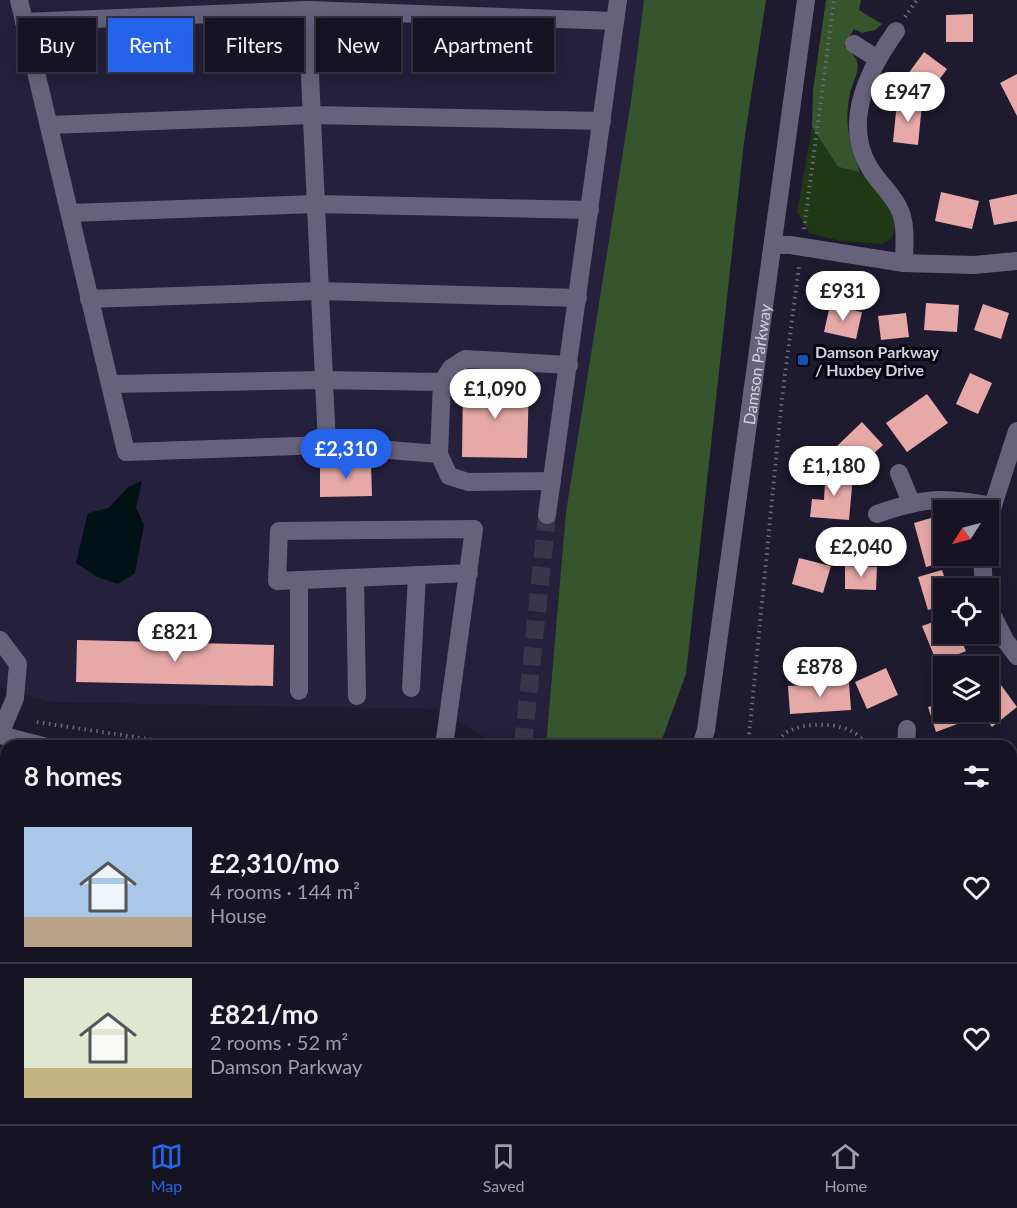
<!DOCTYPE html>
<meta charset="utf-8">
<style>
:root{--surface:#161423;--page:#232130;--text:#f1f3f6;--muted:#9e9ea6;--line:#353341;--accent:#2563eb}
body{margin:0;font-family:Lato,sans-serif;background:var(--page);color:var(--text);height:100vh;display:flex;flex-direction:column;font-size:22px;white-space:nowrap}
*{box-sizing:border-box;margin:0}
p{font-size:20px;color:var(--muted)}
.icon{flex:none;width:33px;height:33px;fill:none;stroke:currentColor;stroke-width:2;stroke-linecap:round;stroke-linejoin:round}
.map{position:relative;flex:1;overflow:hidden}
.side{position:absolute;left:0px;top:740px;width:1017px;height:386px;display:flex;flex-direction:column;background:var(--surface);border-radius:18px 18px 0 0;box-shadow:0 3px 15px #0003,0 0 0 2px var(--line)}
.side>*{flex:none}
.banner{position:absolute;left:18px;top:18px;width:600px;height:54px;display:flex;gap:12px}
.needle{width:39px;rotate:234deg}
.buttons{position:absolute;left:933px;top:500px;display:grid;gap:12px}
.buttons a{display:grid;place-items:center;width:66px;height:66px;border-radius:0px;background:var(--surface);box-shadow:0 3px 15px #0003,0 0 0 2px var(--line);font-size:30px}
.price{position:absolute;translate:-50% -51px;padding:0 14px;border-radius:21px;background:#fff;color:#222;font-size:20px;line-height:39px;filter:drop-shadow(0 2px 3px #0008)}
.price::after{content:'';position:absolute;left:50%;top:36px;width:18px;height:14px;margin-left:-9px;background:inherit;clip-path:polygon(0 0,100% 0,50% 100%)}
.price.on{background:var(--accent);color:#fff}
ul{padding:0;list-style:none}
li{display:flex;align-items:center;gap:18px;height:150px;padding:0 24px}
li+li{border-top:2px solid var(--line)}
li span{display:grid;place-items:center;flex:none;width:168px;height:120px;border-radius:0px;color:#555}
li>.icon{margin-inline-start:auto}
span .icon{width:72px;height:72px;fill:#fffc;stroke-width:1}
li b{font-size:26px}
h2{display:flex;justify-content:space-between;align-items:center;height:72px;padding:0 24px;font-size:26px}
.pill{padding:0 21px;border-radius:0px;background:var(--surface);box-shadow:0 3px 15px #0003,0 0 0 2px var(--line);font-size:21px;line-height:54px}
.pill.on{background:var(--accent);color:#fff}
.menu{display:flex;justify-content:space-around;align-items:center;height:84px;border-top:2px solid var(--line);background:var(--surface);font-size:16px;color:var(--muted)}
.menu a{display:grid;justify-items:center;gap:3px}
.menu .on{color:var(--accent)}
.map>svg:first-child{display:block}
.built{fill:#25203b}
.green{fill:#1f3816}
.forest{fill:#37552c}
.water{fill:#001216}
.building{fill:#e7a9a7}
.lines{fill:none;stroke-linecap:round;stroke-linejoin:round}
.minor-tunnel{stroke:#39354a;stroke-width:18;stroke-dasharray:18 9;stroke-linecap:butt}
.path{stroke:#6d6a7c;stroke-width:4;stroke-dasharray:1.5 4.5;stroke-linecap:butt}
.minor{stroke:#66627b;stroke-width:18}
.transit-dot{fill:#1a4fb4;stroke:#08060f;stroke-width:2}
.labels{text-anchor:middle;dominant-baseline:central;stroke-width:6;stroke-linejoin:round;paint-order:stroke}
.poi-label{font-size:16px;font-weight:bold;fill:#d3d1e0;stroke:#08060f;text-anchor:start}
.street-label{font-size:16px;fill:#d3d1e0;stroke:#08060f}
</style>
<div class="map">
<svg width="1017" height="1124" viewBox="0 0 1017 1124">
<rect width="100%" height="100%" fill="#1e1a2f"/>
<!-- built -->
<path class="built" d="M 0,0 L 644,0 L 631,101 L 566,512 L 546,745 L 498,745 L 436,709 L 50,702 L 0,687 Z
M 1011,1014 L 1017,1016 L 1017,1124 L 209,1124 L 211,1119 L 1011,1119 Z"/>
<!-- green -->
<path class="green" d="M 812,127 L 838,167 L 860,172 L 894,211 L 896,226 L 891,239 L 882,244 L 840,241 L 809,233 L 797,212 Z
M 0,979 L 6,981 L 6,1119 L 79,1119 L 78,1124 L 0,1124 Z"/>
<!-- forest -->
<path class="forest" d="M 644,0 L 766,0 L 744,142 L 686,674 L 660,745 L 546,745 L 566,512 L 631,101 Z
M 826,0 L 861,0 L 859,10 L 882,24 L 875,30 L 862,33 L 854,29 L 844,46 C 850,51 857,57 858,65 C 858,74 852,85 850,93 C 844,121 849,146 860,172 L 838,167 L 812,127 L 813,90 Z"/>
<!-- water -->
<path class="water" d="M 142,481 L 136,508 L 144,525 L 135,573 L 118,584 L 97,577 L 76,563 L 88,513 L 109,508 L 128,487 Z"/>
<!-- building -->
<path class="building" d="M 973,14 L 973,42 L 946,42 L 946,15 Z
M 924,52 L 947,69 L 928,95 L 905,78 Z
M 1017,74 L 1017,116 L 1000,83 Z
M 897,102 L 922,104 L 918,145 L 893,142 Z
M 941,192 L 979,201 L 972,229 L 935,221 Z
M 1017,194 L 1017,221 L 994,225 L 989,200 Z
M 926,303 L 959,305 L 957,332 L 924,330 Z
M 983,304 L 1009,313 L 1001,339 L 974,330 Z
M 830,305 L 862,312 L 856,339 L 824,332 Z
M 906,313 L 909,337 L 881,340 L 878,316 Z
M 970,373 L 992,383 L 978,414 L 956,404 Z
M 463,382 L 529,383 L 527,458 L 462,457 Z
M 927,394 L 948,423 L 907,452 L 886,423 Z
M 862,422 L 883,445 L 858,468 L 837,446 Z
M 371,463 L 372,496 L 320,497 L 320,464 Z
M 826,466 L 853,476 L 849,520 L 810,517 L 812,499 L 824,500 Z
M 941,515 L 944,555 L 952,555 L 953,560 L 926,567 L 914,523 Z
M 799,558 L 831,566 L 823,593 L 792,584 Z
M 845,566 L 877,567 L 876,590 L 845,589 Z
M 942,570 L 948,588 L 944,588 L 944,605 L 928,610 L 918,577 Z
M 944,618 L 944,633 L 958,633 L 966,651 L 937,663 L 922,626 Z
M 77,640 L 274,645 L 273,686 L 76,682 Z
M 886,668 L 898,695 L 867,709 L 855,682 Z
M 849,682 L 851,710 L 790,714 L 788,686 Z
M 1001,685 L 1017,707 L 992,727 L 980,711 L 988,711 L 988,694 Z
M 944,702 L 944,711 L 959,711 L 963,722 L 936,732 L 928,707 Z
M 1011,804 L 1017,808 L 1017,836 L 1011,833 Z
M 0,950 L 6,952 L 6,974 L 0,972 Z
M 1011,1086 L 1017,1090 L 1017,1105 L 1011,1101 Z
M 80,1119 L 118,1119 L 117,1124 L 79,1124 Z
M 122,1119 L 182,1119 L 181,1124 L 120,1124 Z
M 347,1119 L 447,1119 L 444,1124 L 344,1124 Z
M 458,1119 L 533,1119 L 541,1124 L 455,1124 Z"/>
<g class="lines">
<!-- minor-tunnel -->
<path class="minor-tunnel" d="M 523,746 L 547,515"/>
<!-- path -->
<path class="path" d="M 905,17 L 917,0
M 804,229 L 834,0
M 37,722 L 193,746
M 748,746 L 782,398 L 799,266
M 775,746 C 778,742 781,737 784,734 C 802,720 857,720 865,746"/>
<!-- minor -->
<g class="minor">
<path d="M 19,0 L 126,452 L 327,445"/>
<path d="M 24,22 L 307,10"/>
<path d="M 896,31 C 869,69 842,121 869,167 C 879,184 900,200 903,221 C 906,234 904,249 904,263"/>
<path d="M 854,44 L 876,58"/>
<path d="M 49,125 L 312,115 L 602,121"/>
<path d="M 70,213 L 316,204 L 590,210"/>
<path d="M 773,245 L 790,245 L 904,263 L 974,265 L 1017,261"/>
<path d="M 89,299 L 319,291 L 578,298"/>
<path d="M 110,384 L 322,380 L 442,382"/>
<path d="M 439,454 L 327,445 L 307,10 L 615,21"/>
<path d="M 899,473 L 911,502"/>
<path d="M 552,481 L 468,482 L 449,476 L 439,454 L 442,382 L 451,368 L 465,359 L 569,365"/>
<path d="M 877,514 C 925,497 944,497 993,506"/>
<path d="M 547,515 L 618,0"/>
<path d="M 988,521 L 1017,431"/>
<path d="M 982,555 L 984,588"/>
<path d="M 355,578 L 357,696"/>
<path d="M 299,580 L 299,691"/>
<path d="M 988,606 L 1005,640 L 1017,656"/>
<path d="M 0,640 L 18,664 L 15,698 L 0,734"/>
<path d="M 411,688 L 417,575"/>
<path d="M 0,735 L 43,746"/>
<path d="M 444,746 L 474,529 L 279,531 L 277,581 L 469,573"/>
<path id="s1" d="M 701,746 L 706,730 L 806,0"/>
<path d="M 906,746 L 907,729"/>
<path d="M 1011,764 L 1017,763"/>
<path d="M 0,795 L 6,796"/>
<path d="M 1011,941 L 1017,943"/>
<path d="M 1011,1070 L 1017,1074"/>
<path d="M 543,1119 L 551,1124"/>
<path d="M 836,1119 L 844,1124"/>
<path d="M 906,1119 L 914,1124"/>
<path d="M 999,1119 L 1007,1124"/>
<path d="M 194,1124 L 196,1119"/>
<path d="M 240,1124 L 242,1119"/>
<path d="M 254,1124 L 258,1119"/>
<path d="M 299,1124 L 302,1119"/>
</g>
</g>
<!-- markers -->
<rect class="transit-dot" x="797" y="354" width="12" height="12" rx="3"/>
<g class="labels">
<!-- poi labels -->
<g class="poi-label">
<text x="815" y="351">Damson Parkway<tspan x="815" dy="18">/ Huxbey Drive</tspan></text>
</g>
<!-- street labels -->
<g class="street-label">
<text stroke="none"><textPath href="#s1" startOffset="386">Damson Parkway</textPath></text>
</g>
</g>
</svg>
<div class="buttons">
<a><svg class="needle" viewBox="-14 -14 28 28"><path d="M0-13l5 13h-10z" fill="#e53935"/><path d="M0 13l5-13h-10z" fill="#9e9ea6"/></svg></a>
<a><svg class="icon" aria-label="locate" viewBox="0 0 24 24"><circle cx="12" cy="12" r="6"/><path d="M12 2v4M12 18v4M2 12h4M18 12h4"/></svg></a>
<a><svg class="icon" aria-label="layers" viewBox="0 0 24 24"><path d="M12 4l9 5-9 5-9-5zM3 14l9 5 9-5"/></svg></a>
</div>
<b class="price" style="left:908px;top:123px">£947</b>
<b class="price" style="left:843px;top:322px">£931</b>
<b class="price" style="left:495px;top:420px">£1,090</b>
<b class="price on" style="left:346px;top:480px">£2,310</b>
<b class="price" style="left:834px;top:497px">£1,180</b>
<b class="price" style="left:861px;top:578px">£2,040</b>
<b class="price" style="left:175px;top:663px">£821</b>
<b class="price" style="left:820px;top:698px">£878</b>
<div class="banner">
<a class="pill">Buy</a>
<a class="pill on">Rent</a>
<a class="pill">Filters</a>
<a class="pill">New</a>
<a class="pill">Apartment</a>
</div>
<section class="side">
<h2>8 homes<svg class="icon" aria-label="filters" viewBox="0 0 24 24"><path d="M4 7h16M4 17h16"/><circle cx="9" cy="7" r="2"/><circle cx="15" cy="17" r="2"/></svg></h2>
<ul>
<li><span style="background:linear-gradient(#a9c7e8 75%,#b9a48a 0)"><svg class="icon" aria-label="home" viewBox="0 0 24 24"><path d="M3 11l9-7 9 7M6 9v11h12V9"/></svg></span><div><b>£2,310/mo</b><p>4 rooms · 144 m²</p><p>House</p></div><svg class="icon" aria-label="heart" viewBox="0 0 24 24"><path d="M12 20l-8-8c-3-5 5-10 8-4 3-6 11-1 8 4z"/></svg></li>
<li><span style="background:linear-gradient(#dfe7d0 75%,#c2b280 0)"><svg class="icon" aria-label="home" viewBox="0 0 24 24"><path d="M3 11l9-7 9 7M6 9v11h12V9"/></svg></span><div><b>£821/mo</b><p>2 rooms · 52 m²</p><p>Damson Parkway</p></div><svg class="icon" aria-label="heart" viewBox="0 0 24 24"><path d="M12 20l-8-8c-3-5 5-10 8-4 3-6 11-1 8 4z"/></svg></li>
</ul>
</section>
</div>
<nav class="menu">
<a class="on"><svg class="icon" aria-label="map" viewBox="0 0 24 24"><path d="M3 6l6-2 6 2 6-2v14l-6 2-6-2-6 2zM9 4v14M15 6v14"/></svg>Map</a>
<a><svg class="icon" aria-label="saved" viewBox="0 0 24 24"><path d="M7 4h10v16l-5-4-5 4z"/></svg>Saved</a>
<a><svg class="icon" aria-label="home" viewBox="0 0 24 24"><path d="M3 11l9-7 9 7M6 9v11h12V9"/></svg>Home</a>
</nav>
